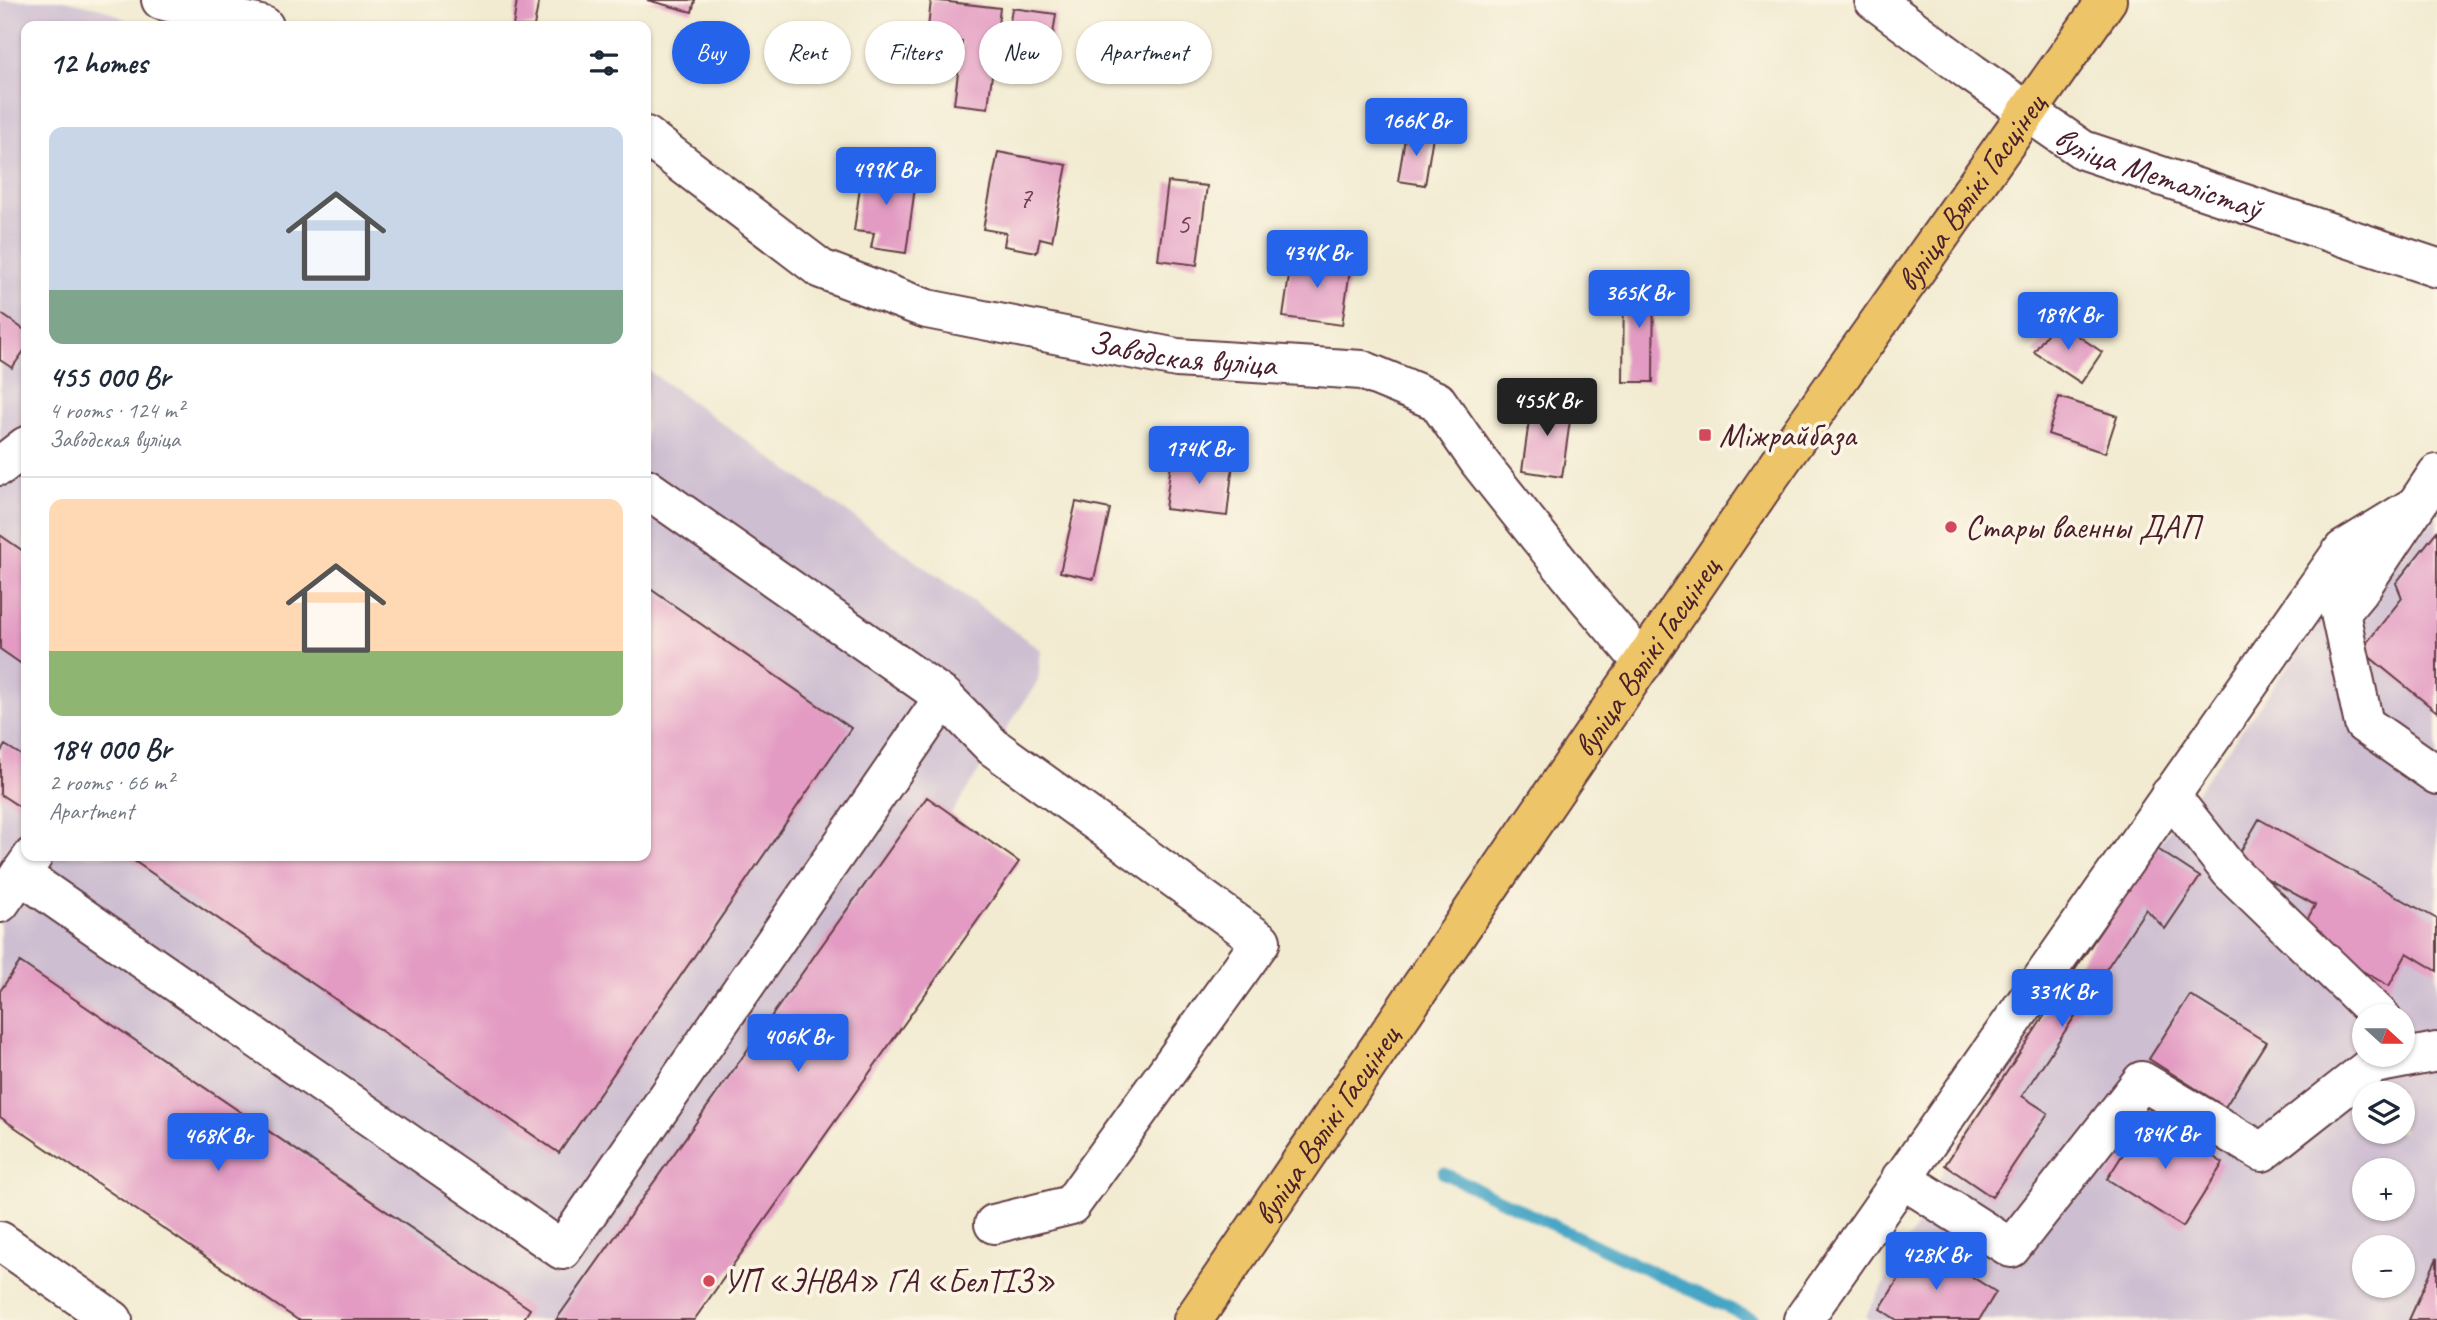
<!DOCTYPE html>
<meta charset="utf-8">
<style>
:root{--surface:#fff;--page:#f2f2f3;--text:#1f2937;--muted:#747a83;--line:#e0e1e3;--accent:#2563eb}
body{margin:0;font-family:Caveat,sans-serif;background:var(--page);color:var(--text);height:100vh;display:flex;flex-direction:column;font-size:26px;white-space:nowrap}
*{box-sizing:border-box;margin:0}
p{font-size:23px;color:var(--muted)}
.icon{flex:none;width:38px;height:38px;fill:none;stroke:currentColor;stroke-width:2;stroke-linecap:round;stroke-linejoin:round}
.map{position:relative;flex:1;overflow:hidden}
.drawer{position:absolute;left:21px;top:21px;width:630px;height:840px;display:flex;flex-direction:column;background:var(--surface);border-radius:14px;box-shadow:0 2px 5px #0004}
.drawer>*{flex:none}
.hud{position:absolute;left:672px;top:21px;width:665px;height:63px;display:flex;gap:14px}
.needle{width:46px;rotate:111deg}
.controls{position:absolute;left:2352px;top:1004px;display:grid;gap:14px}
.controls a{display:grid;place-items:center;width:63px;height:63px;border-radius:50%;background:var(--surface);box-shadow:0 2px 5px #0004;font-size:35px}
.price{position:absolute;translate:-50% -60px;padding:0 16px;border-radius:7px;background:var(--accent);color:#fff;font-size:23px;line-height:46px;filter:drop-shadow(0 2px 4px #0008)}
.price::after{content:'';position:absolute;left:50%;top:42px;width:21px;height:16px;margin-left:-10px;background:inherit;clip-path:polygon(0 0,100% 0,50% 100%)}
.price.selected{background:#222;color:#fff}
ul{padding:0;list-style:none}
li{display:grid;align-content:center;gap:14px;height:371px;padding:0 28px}
li+li{border-top:2px solid var(--line)}
li span{display:grid;place-items:center;height:217px;border-radius:14px;color:#555}
li>.icon{margin-inline-start:auto}
span .icon{width:126px;height:126px;fill:#fffc;stroke-width:1}
li b{font-size:30px}
h2{display:flex;justify-content:space-between;align-items:center;height:84px;padding:0 28px;font-size:30px}
.pill{padding:0 24px;border-radius:32px;background:var(--surface);box-shadow:0 2px 5px #0004;font-size:24px;line-height:63px}
.pill.selected{background:var(--accent);color:#fff}
.map>svg:first-child{display:block}
.industrial{fill:#cebed1;fill-rule:evenodd}
.lines{fill:none;stroke-linecap:round;stroke-linejoin:round}
.stream{stroke:#46a6c5;stroke-width:12}
.building{fill:#e39bc3}
.minor-casing{stroke:#633e44;stroke-width:42}
.major-casing{stroke:#633e44;stroke-width:42}
.minor{stroke:#fff;stroke-width:38}
.major{stroke:#eec469;stroke-width:38}
.poi-dot{fill:#d1495b;stroke:#fcf5e5;stroke-width:2.5}
.labels{text-anchor:middle;dominant-baseline:central;stroke-width:7;stroke-linejoin:round;paint-order:stroke}
.number-label{font-size:30px;fill:#703e51}
.street-label{font-size:33px;fill:#4a1f2b;stroke:#fcf5e5}
.poi-label{font-size:33px;fill:#4a1f2b;stroke:#fcf5e5;text-anchor:start}
</style>
<div class="map">
<svg width="2437" height="1320" viewBox="0 0 2437 1320">
<rect width="100%" height="100%" fill="#fcf5e5"/>
<filter id="ink" filterUnits="userSpaceOnUse"><feTurbulence type="fractalNoise" baseFrequency=".0143" numOctaves="2"/><feDisplacementMap in="SourceGraphic" scale="14" xChannelSelector="R" yChannelSelector="G"/><feConvolveMatrix kernelMatrix="1 2 1 2 8 2 1 2 1" color-interpolation-filters="sRGB"/></filter>
<filter id="wash" filterUnits="userSpaceOnUse"><feTurbulence type="fractalNoise" baseFrequency=".00686" numOctaves="4" result="noise"/><feDisplacementMap in="SourceGraphic" scale="28" xChannelSelector="R" yChannelSelector="G"/><feGaussianBlur stdDeviation="1.57" result="paint"/><feColorMatrix in="noise" values="0 0 0 0 0 0 0 0 0 0 0 0 0 0 0 0 0 1.4 0 .05"/><feComposite in="paint" operator="in"/></filter>
<g filter="url(#wash)">
<rect width="100%" height="100%" fill="#f2ebd1"/>
<!-- industrial -->
<path class="industrial" d="M 0,0 L 64,0 L 101,8 L 140,26 L 26,26 L 26,856 L 646,856 L 646,369 L 1041,650 L 1038,681 L 951,814 L 1019,862 L 694,1320 L 298,1320 L 0,1117 Z
M 2437,515 L 2437,1320 L 1869,1320 L 1866,1316 L 1932,1198 L 1945,1165 L 2156,848 L 2347,585 L 2369,592 ZM 2364,1017 L 2403,1017 L 2403,1055 L 2364,1055 ZM 2364,1094 L 2403,1094 L 2403,1132 L 2364,1132 ZM 2364,1171 L 2403,1171 L 2403,1209 L 2364,1209 ZM 2364,1248 L 2403,1248 L 2403,1286 L 2364,1286 Z"/>
<g class="lines">
<!-- stream -->
<path class="stream" d="M 1443,1173 L 1754,1320"/>
</g>
<g id="blocks">
<!-- building -->
<path class="building" d="M 517,0 L 539,0 L 534,26 L 513,26 Z
M 647,0 L 695,0 L 692,12 Z
M 931,0 L 1000,8 L 988,108 L 954,104 L 962,42 L 927,38 Z
M 1012,8 L 1056,14 L 1049,61 L 1005,55 Z
M 1406,132 L 1433,136 L 1425,185 L 1398,181 Z
M 998,152 L 1067,165 L 1052,241 L 1040,238 L 1037,252 L 1004,246 L 1006,233 L 983,229 Z
M 863,165 L 917,173 L 906,253 L 871,248 L 874,233 L 854,231 Z
M 1168,182 L 1207,186 L 1197,265 L 1158,260 Z
M 1292,255 L 1351,263 L 1342,325 L 1283,317 Z
M 1624,278 L 1654,278 L 1653,382 L 1623,382 Z
M 0,313 L 26,331 L 26,348 L 12,368 L 0,360 Z
M 2056,321 L 2102,352 L 2081,383 L 2034,352 Z
M 2059,397 L 2117,416 L 2105,453 L 2048,434 Z
M 1532,400 L 1572,406 L 1562,477 L 1522,471 Z
M 1172,456 L 1233,463 L 1227,516 L 1165,509 Z
M 1076,502 L 1110,509 L 1094,579 L 1060,572 Z
M 2437,531 L 2437,712 L 2361,650 L 2402,598 L 2396,583 Z
M 0,535 L 26,553 L 26,667 L 0,649 Z
M 646,586 L 851,728 L 559,1153 L 127,856 L 646,856 Z
M 5,745 L 26,758 L 26,797 L 20,807 L 0,794 L 0,753 Z
M 927,797 L 1019,862 L 694,1320 L 556,1320 Z
M 2259,819 L 2437,919 L 2437,971 L 2407,953 L 2389,986 L 2299,935 L 2315,905 L 2235,861 Z
M 2156,848 L 2200,877 L 2165,929 L 2146,909 L 2022,1096 L 2048,1113 L 1992,1197 L 1945,1165 Z
M 20,962 L 530,1309 L 523,1320 L 298,1320 L 0,1117 L 0,991 Z
M 2190,995 L 2266,1042 L 2225,1107 L 2149,1059 Z
M 2148,1115 L 2223,1163 L 2183,1227 L 2107,1179 Z
M 1920,1244 L 1996,1292 L 1979,1320 L 1897,1320 L 1880,1309 Z
M 2437,1258 L 2437,1320 L 2409,1320 Z"/>
</g>
</g>
<g filter="url(#ink)">
<use href="#blocks" fill-opacity="0" stroke="#633e44" stroke-width="2"/>
<g class="lines">
<!-- minor casing -->
<g class="minor-casing">
<g id="minor">
<path d="M 161,0 L 264,26"/>
<path id="s1" d="M 1874,0 L 1972,73 L 2083,150 L 2437,268"/>
<path id="s2" d="M 646,136 L 821,269 L 927,309 L 1177,358 L 1362,370 L 1437,401 L 1480,463 L 1586,596 L 1643,663"/>
<path d="M 0,466 L 26,446"/>
<path d="M 2437,474 L 2360,589 L 2340,613 L 2364,724 L 2437,775"/>
<path d="M 646,488 L 944,697 L 993,747 L 1261,941 L 1071,1205 L 994,1224"/>
<path d="M 2170,795 L 2230,871 L 2381,1017"/>
<path d="M 20,874 L 562,1250 L 944,697"/>
<path d="M 0,903 L 33,856"/>
<path d="M 1901,1178 L 2011,1248 L 2142,1081 L 2262,1152 L 2374,1064 L 2437,1052"/>
<path d="M 0,1241 L 113,1320"/>
<path d="M 1803,1320 L 2343,550 L 2415,506"/>
</g>
</g>
<!-- major casing -->
<g class="major-casing">
<g id="major">
<path id="s3" d="M 1193,1320 L 1770,476 L 2107,0"/>
</g>
</g>
<!-- minor -->
<use href="#minor" class="minor"/>
<!-- major -->
<use href="#major" class="major"/>
</g>
</g>
<!-- markers -->
<g class="poi-dot">
<rect x="1698" y="428" width="14" height="14" rx="3.5"/>
<circle cx="1951" cy="527" r="7"/>
<circle cx="709" cy="1281" r="7"/>
</g>
<g class="labels">
<!-- number labels -->
<g class="number-label">
<text x="1025" y="197">7</text>
<text x="1183" y="223">5</text>
</g>
<!-- street labels -->
<g class="street-label">
<text stroke="none"><textPath href="#s1" startOffset="336">вуліца Металістаў</textPath></text>
<text stroke="none"><textPath href="#s3" startOffset="1370">вуліца Вялікі Гасцінец</textPath></text>
<text stroke="none"><textPath href="#s2" startOffset="593">Заводская вуліца</textPath></text>
<text stroke="none"><textPath href="#s3" startOffset="803">вуліца Вялікі Гасцінец</textPath></text>
<text stroke="none"><textPath href="#s3" startOffset="236">вуліца Вялікі Гасцінец</textPath></text>
</g>
<!-- poi labels -->
<g class="poi-label">
<text x="1719" y="435">Міжрайбаза</text>
<text x="1965" y="527">Стары ваенны ДАП</text>
<text x="723" y="1281">УП «ЭНВА» ГА «БелТІЗ»</text>
</g>
</g>
</svg>
<div class="controls">
<a><svg class="needle" viewBox="-14 -14 28 28"><path d="M0-13l5 13h-10z" fill="#e53935"/><path d="M0 13l5-13h-10z" fill="#747a83"/></svg></a>
<a><svg class="icon" aria-label="layers" viewBox="0 0 24 24"><path d="M12 4l9 5-9 5-9-5zM3 14l9 5 9-5"/></svg></a>
<a>+</a>
<a>−</a>
</div>
<b class="price" style="left:1416px;top:158px">166K Br</b>
<b class="price" style="left:886px;top:207px">499K Br</b>
<b class="price" style="left:1317px;top:290px">434K Br</b>
<b class="price" style="left:1639px;top:330px">365K Br</b>
<b class="price" style="left:2068px;top:352px">189K Br</b>
<b class="price selected" style="left:1547px;top:438px">455K Br</b>
<b class="price" style="left:1199px;top:486px">174K Br</b>
<b class="price" style="left:2062px;top:1029px">331K Br</b>
<b class="price" style="left:798px;top:1074px">406K Br</b>
<b class="price" style="left:2165px;top:1171px">184K Br</b>
<b class="price" style="left:218px;top:1173px">468K Br</b>
<b class="price" style="left:1936px;top:1292px">428K Br</b>
<div class="hud">
<a class="pill selected">Buy</a>
<a class="pill">Rent</a>
<a class="pill">Filters</a>
<a class="pill">New</a>
<a class="pill">Apartment</a>
</div>
<section class="drawer">
<h2>12 homes<svg class="icon" aria-label="filters" viewBox="0 0 24 24"><path d="M4 7h16M4 17h16"/><circle cx="9" cy="7" r="2"/><circle cx="15" cy="17" r="2"/></svg></h2>
<ul>
<li><span style="background:linear-gradient(#c9d6e8 75%,#7fa58c 0)"><svg class="icon" aria-label="home" viewBox="0 0 24 24"><path d="M3 11l9-7 9 7M6 9v11h12V9"/></svg></span><div><b>455 000 Br</b><p>4 rooms · 124 m²</p><p>Заводская вуліца</p></div></li>
<li><span style="background:linear-gradient(#ffd9b3 70%,#8fb573 0)"><svg class="icon" aria-label="home" viewBox="0 0 24 24"><path d="M3 11l9-7 9 7M6 9v11h12V9"/></svg></span><div><b>184 000 Br</b><p>2 rooms · 66 m²</p><p>Apartment</p></div></li>
</ul>
</section>
</div>
